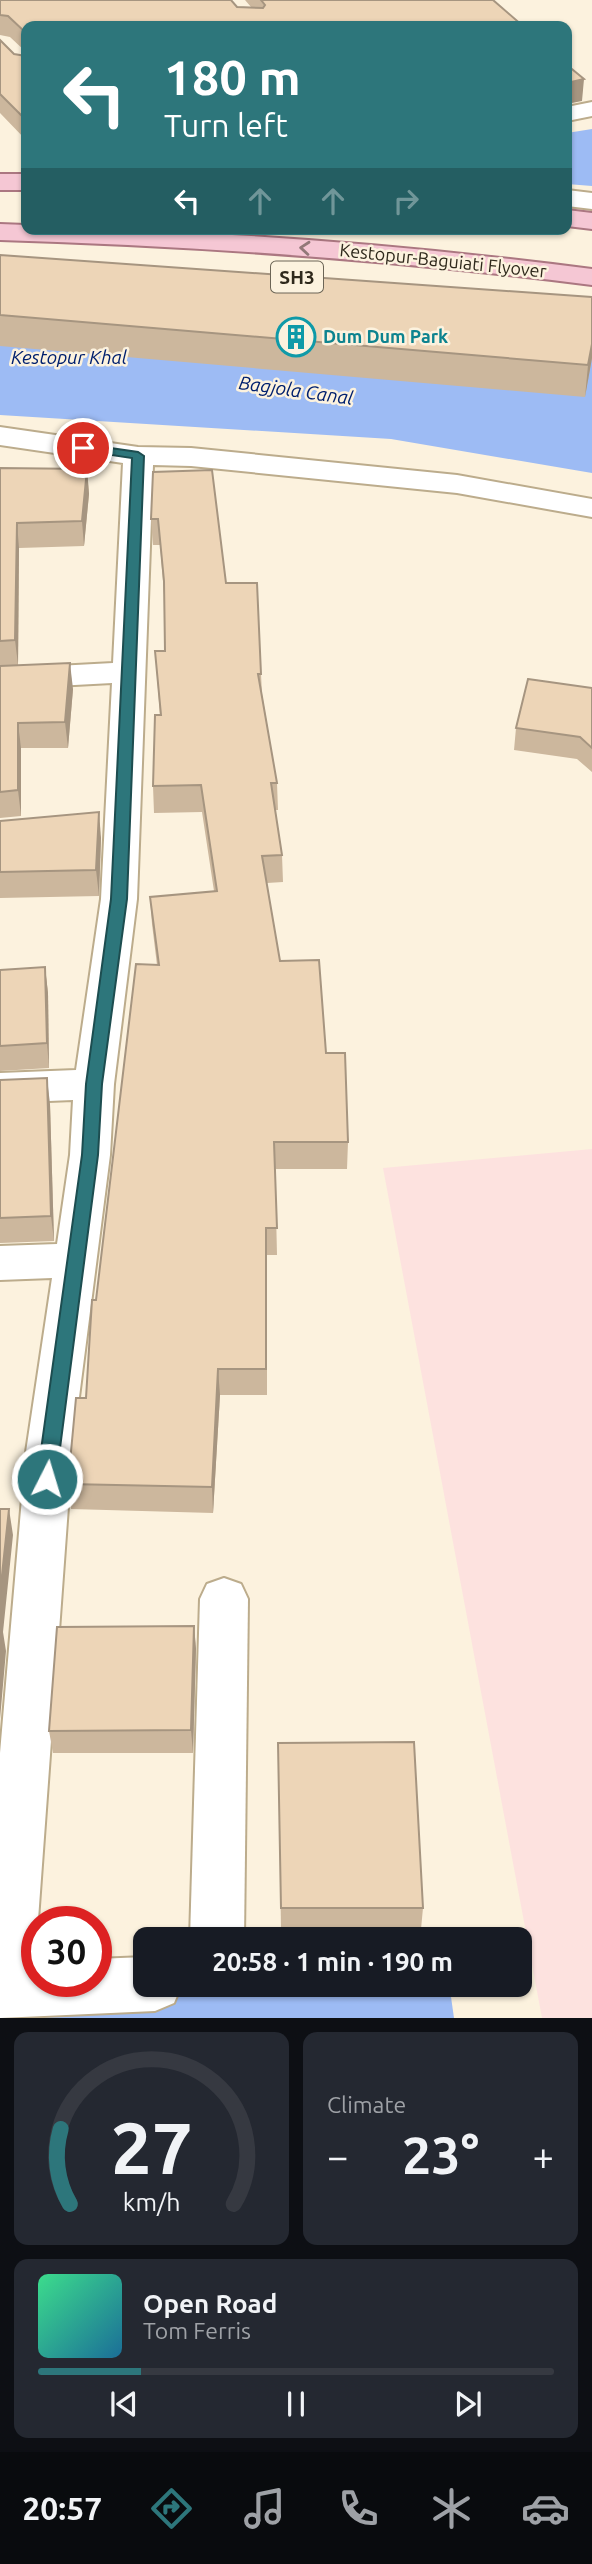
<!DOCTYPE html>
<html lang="en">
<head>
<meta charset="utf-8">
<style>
  body { margin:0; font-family:Ubuntu,sans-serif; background:#242831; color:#f1f3f6; height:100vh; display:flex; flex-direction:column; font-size:26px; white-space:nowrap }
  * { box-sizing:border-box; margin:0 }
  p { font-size:23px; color:#9ea1a6 }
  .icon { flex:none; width:38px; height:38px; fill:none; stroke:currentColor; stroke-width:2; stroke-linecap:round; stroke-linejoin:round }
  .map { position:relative; height:2018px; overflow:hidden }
  .panel { display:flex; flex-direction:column; gap:14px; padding:14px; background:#0d0f14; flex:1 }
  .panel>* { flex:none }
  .top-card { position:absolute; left:21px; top:21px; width:551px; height:214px; border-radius:14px; box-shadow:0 2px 5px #0004; background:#2d767b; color:#fff; overflow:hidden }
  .speed { position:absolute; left:21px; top:1906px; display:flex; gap:14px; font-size:35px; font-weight:700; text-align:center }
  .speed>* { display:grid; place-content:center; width:91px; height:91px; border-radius:50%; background:#171b24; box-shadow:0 2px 5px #0004; line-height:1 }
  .speed .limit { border:10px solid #d22; background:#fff; color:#111 }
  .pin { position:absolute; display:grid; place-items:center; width:60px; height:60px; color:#fff; margin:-30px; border:4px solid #fff; border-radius:50%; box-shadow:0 2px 7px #0007 }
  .me { position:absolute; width:77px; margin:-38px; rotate:5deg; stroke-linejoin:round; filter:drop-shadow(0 0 5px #0008) }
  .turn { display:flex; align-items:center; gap:24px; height:147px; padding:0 28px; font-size:32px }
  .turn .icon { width:91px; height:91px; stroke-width:2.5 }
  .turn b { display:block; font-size:49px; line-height:60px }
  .lanes { display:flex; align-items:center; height:66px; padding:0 28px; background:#0003; justify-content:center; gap:35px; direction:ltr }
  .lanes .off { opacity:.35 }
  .big { font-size:52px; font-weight:700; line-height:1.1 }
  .panel .widget { flex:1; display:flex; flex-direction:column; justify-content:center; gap:10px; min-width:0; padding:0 24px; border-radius:14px; background:#242831 }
  .panel .dial { align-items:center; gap:0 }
  .dial svg { height:182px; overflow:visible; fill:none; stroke:#363941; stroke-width:7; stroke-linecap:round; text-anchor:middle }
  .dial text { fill:#f1f3f6; stroke:none }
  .song { display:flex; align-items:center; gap:21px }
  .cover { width:84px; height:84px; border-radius:10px; background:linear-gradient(135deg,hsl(150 70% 55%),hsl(200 70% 35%)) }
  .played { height:7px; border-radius:4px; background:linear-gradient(90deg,#2d767b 20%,#363941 20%) }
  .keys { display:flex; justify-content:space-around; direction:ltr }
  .heat { display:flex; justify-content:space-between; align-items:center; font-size:38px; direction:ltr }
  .panel .tiles { flex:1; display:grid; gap:14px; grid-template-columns:1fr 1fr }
  .widget:last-child { grid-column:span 2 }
  .trip { position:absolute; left:133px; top:1927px; width:399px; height:70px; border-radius:14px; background:#171b24; box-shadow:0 2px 5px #0004; font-weight:700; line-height:70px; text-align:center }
  .tab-bar { display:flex; height:112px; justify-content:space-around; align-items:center; background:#090b0e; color:#9ea1a6 }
  .tab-bar .icon { width:49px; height:49px }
  .tab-bar .selected { color:#2d767b }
  .tab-bar b { font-size:32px; color:#f1f3f6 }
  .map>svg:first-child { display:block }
  .industrial { fill:#fde2df }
  .water { fill:#9dbbf4 }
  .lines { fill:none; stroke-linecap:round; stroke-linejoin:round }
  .street-casing { stroke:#bcac8c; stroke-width:4 }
  .secondary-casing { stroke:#bcac8c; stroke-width:4 }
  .primary-casing { stroke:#ab7781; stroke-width:4 }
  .street { fill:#fff; fill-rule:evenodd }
  .secondary { fill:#fff; fill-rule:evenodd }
  .primary { fill:#f5c7d4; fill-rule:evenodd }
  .wall { fill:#ccb79d }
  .shaded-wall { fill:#a69580 }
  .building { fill:#edd5b7; stroke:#a69580; stroke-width:2 }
  .oneway { stroke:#927878 }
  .route { fill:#2d767b; stroke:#1d4d50; stroke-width:2 }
  .labels { text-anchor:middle; stroke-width:5; stroke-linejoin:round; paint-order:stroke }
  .far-street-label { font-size:18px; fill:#2f291c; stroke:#fcf2de }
  .far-culture-label { font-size:18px; font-weight:bold; fill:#0d838f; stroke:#fcf2de; text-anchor:start }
  .shield { fill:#fcf2de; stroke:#6c6556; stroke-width:2 }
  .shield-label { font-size:19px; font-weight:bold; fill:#2f291c }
  .far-water-label { font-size:19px; font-style:italic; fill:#00206e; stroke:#fcf2de }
</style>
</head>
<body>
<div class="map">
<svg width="592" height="2018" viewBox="0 0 592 2018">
  <rect width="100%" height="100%" fill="#fcf2de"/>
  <path class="industrial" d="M592 1149V2018H542L383 1168Z"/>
  <g class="water">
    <path d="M592 129V186L567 184V133Z"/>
    <path d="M0 288 592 346V473L391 439 0 415Z"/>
    <path d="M450 1990 454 2018H29V1998Z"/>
  </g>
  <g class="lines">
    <defs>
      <g id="street">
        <path d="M592 102V116L567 121V107Z"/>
        <path d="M0 427 138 447 191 448 457 475 592 499V517L457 493 191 466 153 465 137 899 114 1084 110 1155 72 1452 35 1961 37 1981H96V1959L145 1957V1984H182L174 2003 155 2011 0 2018V1753L26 1452 52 1278 0 1280V1246L57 1244 70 1155 73 1100 0 1103V1073L76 1070 101 899 112 683 0 689V669L113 663 123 463 0 445Z"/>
        <path d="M224 1578 241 1584 248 1599 244 1939H190L200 1599 207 1584Z"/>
      </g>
      <path id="secondary" d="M567 190 592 193V209L567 206Z"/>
      <g id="primary">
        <rect x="0" y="174" width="26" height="16"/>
        <path d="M567 210 592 213V229L567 226Z"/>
        <path d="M0 224 26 225V229C216 229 404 245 592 269V285C395 260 198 246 0 240Z"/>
      </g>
    </defs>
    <use href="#street" class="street-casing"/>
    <use href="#secondary" class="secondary-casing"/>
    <use href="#primary" class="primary-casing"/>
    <use href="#street" class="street"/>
    <use href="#secondary" class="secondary"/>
    <use href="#primary" class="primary"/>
  </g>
  <g class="wall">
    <path d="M0 0 251 7 245 0H493L26 26V140L0 113V40L14 54 26 56V52L10 37 0 35Z"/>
    <path d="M0 255 592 297V358L585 397 0 346Z"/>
    <path d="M0 468 87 469 89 494 84 546 19 548 18 665 73 689 68 748H21V816L0 818Z"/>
    <path d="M153 472 226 583 261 674 262 694 277 783 278 810H275L282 855 283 882 267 883 280 961 326 1053 348 1142 347 1169H275L277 1255H267V1395H220L213 1513 71 1509 68 1484 86 1398 96 1300 157 965 152 924 150 897 214 891 202 812 154 813 153 786 160 715 155 651H165L164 594 160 545H153L151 519Z"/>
    <path d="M592 688V772L577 759 514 750 516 728Z"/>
    <path d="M0 821 101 838 99 896 0 898Z"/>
    <path d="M45 967 48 993 49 1068 0 1071V970Z"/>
    <path d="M0 1080 50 1104 54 1241 0 1243Z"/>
    <path d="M194 1626 196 1649 193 1753H53L49 1731Z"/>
    <path d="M278 1743 423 1908 421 1929H281Z"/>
  </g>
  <g class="shaded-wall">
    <path d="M584 79 582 101 567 104V83Z"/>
    <path d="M592 344V358L585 397 588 365Z"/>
    <path d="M87 469 89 494 84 546 82 521Z"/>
    <path d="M17 523 19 548 18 665 15 640Z"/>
    <path d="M70 663 73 689 68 748 65 722Z"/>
    <path d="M18 723 21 748V816L18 790Z"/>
    <path d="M99 812 101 838 99 896 96 870Z"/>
    <path d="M45 967 48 993 49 1068 47 1043Z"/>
    <path d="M47 1078 50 1104 54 1241 51 1216Z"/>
    <path d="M218 1369 220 1395 213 1513 212 1487Z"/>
    <path d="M9 1509 13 1535 3 1632 6 1651 0 1719V1594Z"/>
    <path d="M194 1626 196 1649 193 1753 191 1730Z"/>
  </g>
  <g class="building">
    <path d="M0 0H231L237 7 263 8 265 5 261 0H493L523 26H26V33L8 16 0 15Z"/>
    <path d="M0 40 14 54 26 56V47V120L0 94Z"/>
    <path d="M567 65 584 79 567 83Z"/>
    <path d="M0 255 592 297V344L588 365 0 315Z"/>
    <path d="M0 468 87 469 82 521 17 523 15 640 0 641Z"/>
    <path d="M212 470 226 583H257L261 674H258L277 783H271L282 855 262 856 280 961 319 960 326 1053H345L348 1142H274L277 1228H266V1369H218L212 1487 68 1484 76 1398H86L92 1300H96L136 964 159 965 150 897 217 891 201 785 153 786 155 715H161L155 651H165L164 581 158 519H151L153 472Z"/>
    <path d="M70 663 65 722 18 723V790L0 792V666Z"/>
    <path d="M528 679 592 688V748L580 737 516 728Z"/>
    <path d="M99 812 96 870 0 872V821Z"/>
    <path d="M45 967 47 1043 0 1046V970Z"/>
    <path d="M47 1078 51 1216 0 1218V1080Z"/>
    <path d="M0 1509H9L0 1594Z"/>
    <path d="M0 1626H2L0 1647Z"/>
    <path d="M194 1626 191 1730 49 1731 57 1627Z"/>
    <path d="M414 1742 423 1908H281L278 1743Z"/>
  </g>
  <defs><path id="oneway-chevron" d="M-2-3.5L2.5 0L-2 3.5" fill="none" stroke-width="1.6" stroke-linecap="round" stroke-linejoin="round" transform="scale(1.75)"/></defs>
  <use class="oneway" href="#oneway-chevron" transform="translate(305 248) rotate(-175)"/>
  <path class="route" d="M83 444 138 452 144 456 127 899 102 1084 98 1155 56 1479 53 1485 47 1487 40 1485 37 1479 82 1155 86 1084 111 899 132 458 78 450V445Z"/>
  <defs>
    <symbol id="building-ring" viewBox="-11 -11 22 22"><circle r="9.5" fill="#fcf2de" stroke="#0f9aa8" stroke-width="1.5"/><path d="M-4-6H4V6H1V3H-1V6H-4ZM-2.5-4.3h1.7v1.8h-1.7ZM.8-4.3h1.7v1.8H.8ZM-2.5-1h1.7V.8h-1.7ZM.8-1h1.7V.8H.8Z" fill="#0f9aa8"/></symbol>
  </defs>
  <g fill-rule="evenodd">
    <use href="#building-ring" x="274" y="315" width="44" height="44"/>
  </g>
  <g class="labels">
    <g class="far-street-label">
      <text transform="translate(443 261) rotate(6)" y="6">Kestopur-Baguiati Flyover</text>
    </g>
    <g class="far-culture-label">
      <text x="323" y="343">Dum Dum Park</text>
    </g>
    <rect class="shield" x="271" y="261.5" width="52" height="31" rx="5"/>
    <g class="shield-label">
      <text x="297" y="284">SH3</text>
    </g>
    <g class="far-water-label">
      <text x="69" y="364">Kestopur Khal</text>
      <text transform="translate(296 390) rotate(8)" y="7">Bagjola Canal</text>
    </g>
  </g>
</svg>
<div class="speed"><div class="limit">30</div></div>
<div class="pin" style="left:83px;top:448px;background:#d93025"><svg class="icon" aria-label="arrive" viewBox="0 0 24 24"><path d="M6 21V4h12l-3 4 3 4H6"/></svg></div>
<svg class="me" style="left:47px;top:1479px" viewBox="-20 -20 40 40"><circle r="17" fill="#2d767b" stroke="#fff" stroke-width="3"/><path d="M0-11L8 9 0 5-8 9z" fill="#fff"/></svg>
<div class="trip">20:58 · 1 min · 190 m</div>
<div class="top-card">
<div class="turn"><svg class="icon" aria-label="left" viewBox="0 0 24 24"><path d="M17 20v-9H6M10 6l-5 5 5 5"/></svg><div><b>180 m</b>Turn left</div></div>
<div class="lanes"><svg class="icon" aria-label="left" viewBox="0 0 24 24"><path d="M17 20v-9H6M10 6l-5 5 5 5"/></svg><svg class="icon off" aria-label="ahead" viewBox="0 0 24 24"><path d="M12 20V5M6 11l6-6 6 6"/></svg><svg class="icon off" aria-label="ahead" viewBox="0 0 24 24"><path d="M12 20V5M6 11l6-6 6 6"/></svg><svg class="icon off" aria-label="right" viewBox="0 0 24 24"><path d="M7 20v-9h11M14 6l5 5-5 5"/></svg></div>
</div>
</div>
<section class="panel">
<div class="tiles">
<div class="widget dial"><svg viewBox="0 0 100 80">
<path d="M14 69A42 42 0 1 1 86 69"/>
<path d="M14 69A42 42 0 0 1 10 36" stroke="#2d767b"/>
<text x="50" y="56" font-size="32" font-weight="700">27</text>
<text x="50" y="72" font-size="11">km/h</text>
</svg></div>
<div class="widget"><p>Climate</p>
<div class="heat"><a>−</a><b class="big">23°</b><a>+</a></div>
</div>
<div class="widget">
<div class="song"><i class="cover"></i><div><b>Open Road</b><p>Tom Ferris</p></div></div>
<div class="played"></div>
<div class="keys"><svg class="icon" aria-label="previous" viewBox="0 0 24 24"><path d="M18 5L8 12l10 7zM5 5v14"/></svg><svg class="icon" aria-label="pause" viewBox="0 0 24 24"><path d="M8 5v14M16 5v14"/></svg><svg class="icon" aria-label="next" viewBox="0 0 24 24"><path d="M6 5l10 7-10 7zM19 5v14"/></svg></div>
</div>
</div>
</section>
<nav class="tab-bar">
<b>20:57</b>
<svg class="icon selected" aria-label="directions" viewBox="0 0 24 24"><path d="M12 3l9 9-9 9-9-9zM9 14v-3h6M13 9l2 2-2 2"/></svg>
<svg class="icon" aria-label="music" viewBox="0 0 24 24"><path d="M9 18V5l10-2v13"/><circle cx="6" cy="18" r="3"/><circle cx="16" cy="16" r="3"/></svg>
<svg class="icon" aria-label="phone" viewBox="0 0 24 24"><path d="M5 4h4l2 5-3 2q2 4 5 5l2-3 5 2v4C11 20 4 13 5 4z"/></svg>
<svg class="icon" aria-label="climate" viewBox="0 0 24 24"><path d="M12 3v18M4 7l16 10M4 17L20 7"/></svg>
<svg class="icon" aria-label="car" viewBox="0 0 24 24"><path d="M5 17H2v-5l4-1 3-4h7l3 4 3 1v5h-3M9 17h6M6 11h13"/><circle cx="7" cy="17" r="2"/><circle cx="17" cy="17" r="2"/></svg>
</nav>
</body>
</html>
